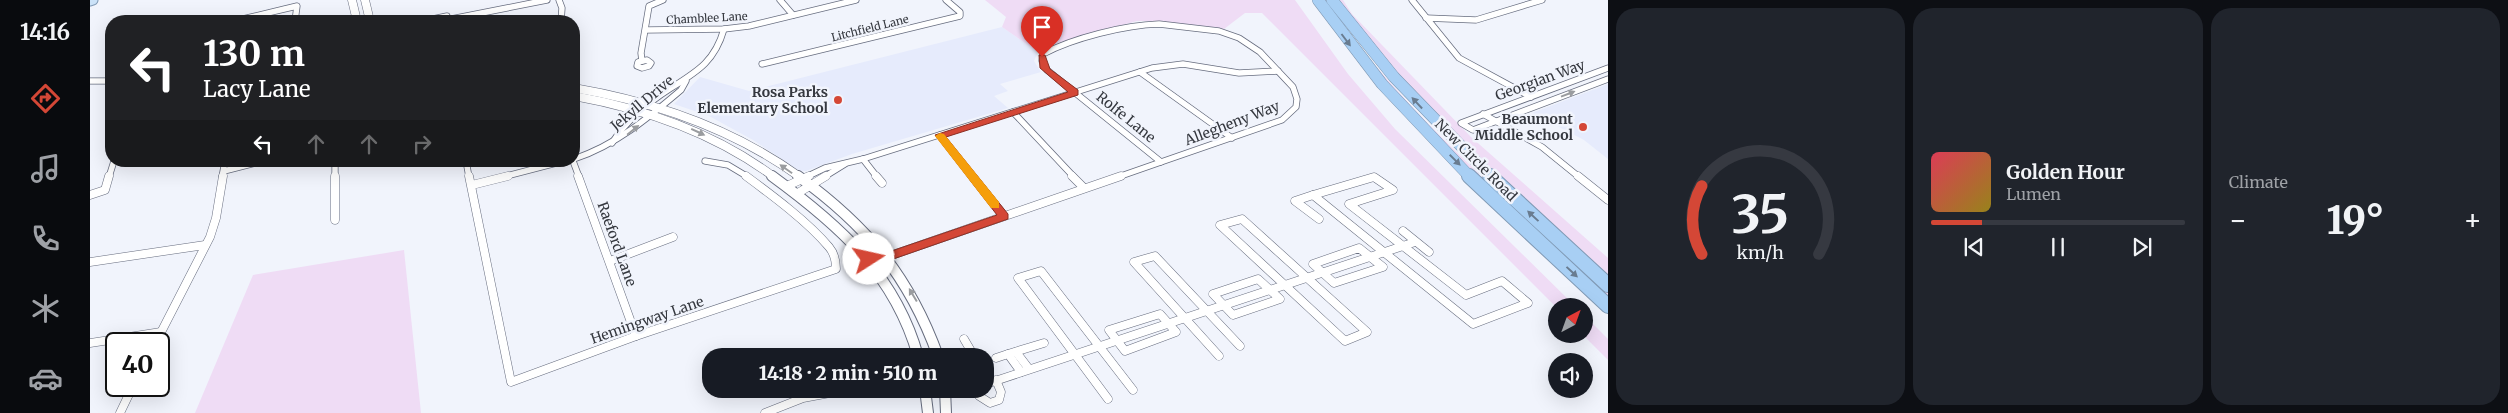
<!DOCTYPE html>
<html lang="en">
<head>
<meta charset="utf-8">
<style>
  body { margin:0; font-family:Merriweather,serif; background:#20242c; color:#f1f3f6; height:100vh; display:flex; flex-direction:column; font-size:19px; white-space:nowrap }
  * { box-sizing:border-box; margin:0 }
  p { font-size:16px; color:#9ea1a6 }
  .icon { flex:none; width:28px; height:28px; fill:none; stroke:currentColor; stroke-width:2; stroke-linecap:round; stroke-linejoin:round }
  .map { position:relative; flex:1; overflow:hidden }
  .side { display:flex; flex-direction:column; gap:8px; padding:8px; background:#0d0f14; width:900px }
  .side>* { flex:none }
  .guide { position:absolute; left:15px; top:15px; width:475px; height:152px; border-radius:20px; box-shadow:0 5px 20px #0002; background:#202124; color:#fff; overflow:hidden }
  .needle { width:32px; rotate:41deg }
  .fabs { position:absolute; left:1458px; top:298px; display:grid; gap:10px }
  .fabs a { display:grid; place-items:center; width:45px; height:45px; border-radius:50%; background:#171b24; box-shadow:0 5px 20px #0002; font-size:25px }
  .speed { position:absolute; left:15px; top:332px; display:flex; gap:10px; font-size:25px; font-weight:700; text-align:center }
  .speed>* { display:grid; place-content:center; width:65px; height:65px; border-radius:50%; background:#171b24; box-shadow:0 5px 20px #0002; line-height:1 }
  .speed .limit { border:2px solid #111; border-radius:8px; background:#fff; color:#111 }
  .pin { position:absolute; display:grid; place-items:center; width:42px; height:42px; color:#fff; margin:-51px -21px; border-radius:50% 50% 50% 0; rotate:-45deg; box-shadow:0 0 5px #0007 }
  .pin .icon { rotate:45deg }
  .me { position:absolute; width:55px; margin:-28px; rotate:80deg; stroke-linejoin:round; filter:drop-shadow(0 0 4px #0008) }
  .turn { display:flex; align-items:center; gap:18px; height:105px; padding:0 15px; font-size:22px }
  .turn .icon { width:65px; height:65px; stroke-width:2.5 }
  .turn b { display:block; font-size:35px; line-height:42px }
  .lanes { display:flex; align-items:center; height:48px; padding:0 15px; background:#0003; justify-content:center; gap:25px; direction:ltr }
  .lanes .off { opacity:.35 }
  .big { font-size:38px; font-weight:800; line-height:1.1 }
  .side .widget { flex:1; display:flex; flex-direction:column; justify-content:center; gap:8px; min-width:0; padding:0 18px; border-radius:20px; background:#20242c }
  .side .dial { align-items:center; gap:0 }
  .dial svg { height:130px; overflow:visible; fill:none; stroke:#363941; stroke-width:7; stroke-linecap:round; text-anchor:middle }
  .dial text { fill:#f1f3f6; stroke:none }
  .song { display:flex; align-items:center; gap:15px }
  .cover { width:60px; height:60px; border-radius:8px; background:linear-gradient(135deg,hsl(350 70% 55%),hsl(50 70% 35%)) }
  .played { height:5px; border-radius:2px; background:linear-gradient(90deg,#d44736 20%,#363941 20%) }
  .keys { display:flex; justify-content:space-around; direction:ltr }
  .heat { display:flex; justify-content:space-between; align-items:center; font-size:28px; direction:ltr }
  .side .tiles { flex:1; display:grid; gap:8px; grid-template-columns:repeat(3,1fr) }
  .trip { position:absolute; left:612px; top:348px; width:292px; height:50px; border-radius:20px; background:#171b24; box-shadow:0 5px 20px #0002; font-weight:800; line-height:50px; text-align:center }
  main { display:flex; flex:1; min-height:0 }
  .menu { display:flex; flex-direction:column; width:90px; justify-content:space-around; align-items:center; background:#090b0e; color:#9ea1a6 }
  .menu .icon { width:35px; height:35px }
  .menu .selected { color:#d44736 }
  .menu b { font-size:22px; color:#f1f3f6 }
  .map>svg:first-child { display:block }
  .built { fill:#e6ebfc }
  .green { fill:#efdcf5 }
  .lines { fill:none; stroke-linecap:round; stroke-linejoin:round }
  .minor-far1-casing { stroke:#676d7f; stroke-width:7 }
  .minor-casing { stroke:#676d7f; stroke-width:9 }
  .tertiary-far1-casing { stroke:#676d7f; stroke-width:9 }
  .tertiary-casing { stroke:#676d7f; stroke-width:12 }
  .primary-casing { stroke:#809ab5; stroke-width:11 }
  .motorway-far1-casing { stroke:#809ab5; stroke-width:12 }
  .motorway-casing { stroke:#809ab5; stroke-width:16 }
  .minor-far1 { stroke:#fff; stroke-width:5.5 }
  .minor { stroke:#fff; stroke-width:8 }
  .tertiary-far1 { stroke:#fff; stroke-width:8 }
  .tertiary { stroke:#fff; stroke-width:10 }
  .primary { stroke:#cbe2f8; stroke-width:9 }
  .motorway-far1 { stroke:#a8cff4; stroke-width:11 }
  .motorway { stroke:#a8cff4; stroke-width:14 }
  .oneway { fill:#697c90 }
  .oneway2 { fill:#9a9c9f }
  .route { fill:#d44736; stroke:#8a2e23 }
  .slow { fill:#f59e0b }
  .poi-dot { fill:#d44736; stroke:#f1f4fc; stroke-width:2 }
  .labels { text-anchor:middle; stroke-width:5; stroke-linejoin:round; paint-order:stroke }
  .far-street-label { font-size:11px; fill:#35383f; stroke:#f1f4fc }
  .street-label { font-size:14px; fill:#35383f; stroke:#f1f4fc }
  .poi-label { font-size:14px; font-weight:bold; fill:#35383f; stroke:#f1f4fc; text-anchor:end }
</style>
</head>
<body>
<main>
<nav class="menu">
<b>14:16</b>
<svg class="icon selected" aria-label="directions" viewBox="0 0 24 24"><path d="M12 3l9 9-9 9-9-9zM9 14v-3h6M13 9l2 2-2 2"/></svg>
<svg class="icon" aria-label="music" viewBox="0 0 24 24"><path d="M9 18V5l10-2v13"/><circle cx="6" cy="18" r="3"/><circle cx="16" cy="16" r="3"/></svg>
<svg class="icon" aria-label="phone" viewBox="0 0 24 24"><path d="M5 4h4l2 5-3 2q2 4 5 5l2-3 5 2v4C11 20 4 13 5 4z"/></svg>
<svg class="icon" aria-label="climate" viewBox="0 0 24 24"><path d="M12 3v18M4 7l16 10M4 17L20 7"/></svg>
<svg class="icon" aria-label="car" viewBox="0 0 24 24"><path d="M5 17H2v-5l4-1 3-4h7l3 4 3 1v5h-3M9 17h6M6 11h13"/><circle cx="7" cy="17" r="2"/><circle cx="17" cy="17" r="2"/></svg>
</nav>
<div class="map">
<svg width="1518" height="413" viewBox="0 0 1518 413">
  <rect width="100%" height="100%" fill="#f1f4fc"/>
  <g class="built">
    <path d="M912 27 948 52 944 61 951 72 910 84 918 91 904 96 918 108 762 154 716 171H710L663 140 619 116 584 104 610 77 659 91Z"/>
    <path d="M1518 84V159L1494 140 1442 113Z"/>
  </g>
  <g class="green">
    <path d="M895 0H1205L1258 74 1305 129 1485 306 1466 307 1172 13H1155L1134 29 1065 21H1047L957 46 948 52 912 27 916 17Z"/>
    <path d="M1231 0H1237C1252 21 1267 44 1284 64 1354 147 1438 218 1518 291V301L1328 119 1278 64Z"/>
    <path d="M1247 0H1253L1262 14 1381 137 1518 258V277L1384 155 1300 67Z"/>
    <path d="M314 250 331 413H105L163 275Z"/>
    <path d="M1494 315 1518 339V360L1492 334Z"/>
  </g>
  <g class="lines">
    <defs>
      <g id="minor-far1">
        <path d="M469 0 472 8 471 21"/>
        <path d="M690 0 703 15"/>
        <path d="M1322 0 1369 58 1441 97"/>
        <path d="M1336 18 1386 20 1452 0"/>
        <path d="M144 21 207 6 205 21"/>
        <path d="M333 21 357 16"/>
        <path d="M351 21 457 0"/>
        <path d="M1069 24 1129 31 1149 38 1170 52 1203 87 1207 99 1206 107 1192 120 1071 162 957 70 952 61 953 54C983 38 1035 25 1069 24Z"/>
        <path d="M556 30 634 29 659 26 766 0"/>
        <path d="M557 60 561 63 559 66 552 68 547 66 548 62Z"/>
        <path d="M552 61 551 53 559 6 573 0"/>
        <path d="M672 64 870 16V12L856 0"/>
        <path d="M1518 68 1371 123 1383 130 1518 79"/>
        <path d="M1050 72 1142 138"/>
        <path d="M0 81H21"/>
        <path d="M923 112 984 177"/>
        <path d="M1393 114 1452 147 1489 177"/>
        <path d="M850 135 883 177"/>
        <path d="M522 143C536 121 559 102 581 88 608 71 625 61 634 29"/>
        <path d="M484 159C526 145 558 118 591 90L596 81"/>
        <path d="M773 159 787 177"/>
        <path d="M245 161V177"/>
        <path d="M376 161 379 177"/>
        <path d="M483 161 489 177"/>
        <path d="M615 161 638 165 658 177"/>
        <path d="M134 171 174 161"/>
        <path d="M19 177 24 161"/>
        <path d="M132 177 135 161"/>
        <path d="M413 177 474 161"/>
        <path d="M716 177 735 168 773 159 1062 68 1093 64 1149 73 1188 71"/>
        <path d="M734 177 755 164"/>
        <path d="M1028 177 1071 162"/>
      </g>
      <g id="minor">
        <path d="M245 176V220"/>
        <path d="M379 176 421 382 546 336 746 269C746 261 745 254 739 247 718 222 683 196 656 176"/>
        <path d="M488 176 546 336"/>
        <path d="M786 176 792 183"/>
        <path d="M882 176 914 216"/>
        <path d="M982 176 994 188"/>
        <path d="M1488 176 1518 200"/>
        <path d="M1284 177 1303 190 1259 204 1376 295 1412 281 1438 303 1383 324 1223 195Z"/>
        <path d="M382 185 418 176"/>
        <path d="M699 185 719 176"/>
        <path d="M708 193 736 176"/>
        <path d="M0 195 15 190 19 176"/>
        <path d="M1223 195 1205 201 1229 219"/>
        <path d="M1152 219 1277 332 1255 341 1130 225Z"/>
        <path d="M1313 231 1339 252"/>
        <path d="M1269 248 1293 267 1244 283 1223 264Z"/>
        <path d="M520 261 583 237"/>
        <path d="M0 262 115 245"/>
        <path d="M782 262 1031 176"/>
        <path d="M1168 279 1190 299 1143 315 1123 294Z"/>
        <path d="M1070 314 1086 332 1035 351 1019 330Z"/>
        <path d="M874 339 884 356"/>
        <path d="M0 343 71 332"/>
        <path d="M65 344 120 237 126 218 133 176"/>
        <path d="M926 352 939 369"/>
        <path d="M918 354 954 343"/>
        <path d="M1129 356 1044 262 1065 256 1150 346"/>
        <path d="M906 358 918 354 931 372"/>
        <path d="M896 384 1325 242"/>
        <path d="M885 389 889 396 900 403 909 400 911 392 906 380"/>
        <path d="M1018 399 928 278 951 271 1043 390"/>
        <path d="M30 413 43 386"/>
        <path d="M675 413 713 398 745 392 880 389"/>
      </g>
      <g id="tertiary-far1">
        <path d="M262 0 267 21"/>
        <path d="M275 0 280 21"/>
        <path d="M484 88C566 102 642 128 710 177"/>
        <path d="M484 96C556 109 625 133 684 177"/>
      </g>
      <g id="tertiary">
        <path d="M682 176C749 225 805 274 828 356"/>
        <path d="M708 176C777 226 819 276 848 356"/>
        <path d="M835 389 838 413"/>
        <path d="M855 389 856 413"/>
      </g>
      <path id="primary" d="M0 1 3 0"/>
      <g id="motorway-far1">
        <path d="M1228 0 1292 84 1380 177"/>
        <path d="M1242 0 1304 77 1401 177"/>
      </g>
      <g id="motorway">
        <path d="M1379 176 1518 306"/>
        <path d="M1400 176 1518 285"/>
      </g>
    </defs>
    <use href="#minor-far1" class="minor-far1-casing"/>
    <use href="#minor" class="minor-casing"/>
    <use href="#tertiary-far1" class="tertiary-far1-casing"/>
    <use href="#tertiary" class="tertiary-casing"/>
    <use href="#primary" class="primary-casing"/>
    <use href="#motorway-far1" class="motorway-far1-casing"/>
    <use href="#motorway" class="motorway-casing"/>
    <use href="#minor-far1" class="minor-far1"/>
    <use href="#minor" class="minor"/>
    <use href="#tertiary-far1" class="tertiary-far1"/>
    <use href="#tertiary" class="tertiary"/>
    <use href="#primary" class="primary"/>
    <use href="#motorway-far1" class="motorway-far1"/>
    <use href="#motorway" class="motorway"/>
  </g>
  <defs><path id="oneway-solid" d="M-6-.8H1V-3.2L6.5 0L1 3.2V.8H-6Z" transform="scale(1.25)"/></defs>
  <g class="oneway">
    <use href="#oneway-solid" transform="translate(1256 40) rotate(53)"/>
    <use href="#oneway-solid" transform="translate(1327 103) rotate(-133)"/>
    <use href="#oneway-solid" transform="translate(1365 160) rotate(45)"/>
    <use href="#oneway-solid" transform="translate(1443 216) rotate(-137)"/>
    <use href="#oneway-solid" transform="translate(1482 272) rotate(43)"/>
  </g>
  <g class="oneway2">
    <use href="#oneway-solid" transform="translate(1478 94) rotate(-21)"/>
    <use href="#oneway-solid" transform="translate(543 130) rotate(-39)"/>
    <use href="#oneway-solid" transform="translate(608 132) rotate(25)"/>
    <use href="#oneway-solid" transform="translate(696 169) rotate(-145)"/>
    <use href="#oneway-solid" transform="translate(823 295) rotate(-121)"/>
  </g>
  <path class="route" d="M949 55H955L960 69 988 90V95L856 137 918 214V219L786 265H777L773 259 775 256 784 257 907 215 845 135 978 92 950 68Z"/>
  <path class="slow" d="M850 133 854 134 909 202V208H901L845 136Z"/>
  <g class="poi-dot">
    <circle cx="748" cy="100" r="5"/>
    <circle cx="1493" cy="127" r="5"/>
  </g>
  <g class="labels">
    <g class="far-street-label">
      <text transform="translate(617 18) rotate(-3)" y="4">Chamblee Lane</text>
      <text transform="translate(780 28) rotate(-14)" y="4">Litchfield Lane</text>
    </g>
    <g class="street-label">
      <text transform="translate(1450 80) rotate(-20)" y="5">Georgian Way</text>
      <text transform="translate(552 103) rotate(-40)" y="5">Jekyll Drive</text>
      <text transform="translate(1036 117) rotate(39)" y="5">Rolfe Lane</text>
      <text transform="translate(1142 123) rotate(-21)" y="5">Allegheny Way</text>
      <text transform="translate(1386 160) rotate(45)" y="5">New Circle Road</text>
      <text transform="translate(527 244) rotate(70)" y="5">Raeford Lane</text>
      <text transform="translate(557 320) rotate(-19)" y="5">Hemingway Lane</text>
    </g>
    <g class="poi-label">
      <text x="738" y="97">Rosa Parks<tspan x="738" dy="16">Elementary School</tspan></text>
      <text x="1483" y="124">Beaumont<tspan x="1483" dy="16">Middle School</tspan></text>
    </g>
  </g>
</svg>
<div class="fabs">
<a><svg class="needle" viewBox="-14 -14 28 28"><path d="M0-13l5 13h-10z" fill="#e53935"/><path d="M0 13l5-13h-10z" fill="#9ea1a6"/></svg></a>
<a><svg class="icon" aria-label="sound" viewBox="0 0 24 24"><path d="M4 9h4l5-4v14l-5-4H4zM17 9q2 3 0 6"/></svg></a>
</div>
<div class="speed"><div class="limit">40</div></div>
<div class="pin" style="left:952px;top:57px;background:#d93025"><svg class="icon" aria-label="arrive" viewBox="0 0 24 24"><path d="M6 21V4h12l-3 4 3 4H6"/></svg></div>
<svg class="me" style="left:779px;top:259px" viewBox="-20 -20 40 40"><circle r="19" fill="#fff"/><path d="M0-13L10 11 0 6-10 11z" fill="#d44736"/></svg>
<div class="trip">14:18 · 2 min · 510 m</div>
<div class="guide">
<div class="turn"><svg class="icon" aria-label="left" viewBox="0 0 24 24"><path d="M17 20v-9H6M10 6l-5 5 5 5"/></svg><div><b>130 m</b>Lacy Lane</div></div>
<div class="lanes"><svg class="icon" aria-label="left" viewBox="0 0 24 24"><path d="M17 20v-9H6M10 6l-5 5 5 5"/></svg><svg class="icon off" aria-label="ahead" viewBox="0 0 24 24"><path d="M12 20V5M6 11l6-6 6 6"/></svg><svg class="icon off" aria-label="ahead" viewBox="0 0 24 24"><path d="M12 20V5M6 11l6-6 6 6"/></svg><svg class="icon off" aria-label="right" viewBox="0 0 24 24"><path d="M7 20v-9h11M14 6l5 5-5 5"/></svg></div>
</div>
</div>
<section class="side">
<div class="tiles">
<div class="widget dial"><svg viewBox="0 0 100 80">
<path d="M14 69A42 42 0 1 1 86 69"/>
<path d="M14 69A42 42 0 0 1 14 27" stroke="#d44736"/>
<text x="50" y="56" font-size="32" font-weight="700">35</text>
<text x="50" y="72" font-size="11">km/h</text>
</svg></div>
<div class="widget">
<div class="song"><i class="cover"></i><div><b>Golden Hour</b><p>Lumen</p></div></div>
<div class="played"></div>
<div class="keys"><svg class="icon" aria-label="previous" viewBox="0 0 24 24"><path d="M18 5L8 12l10 7zM5 5v14"/></svg><svg class="icon" aria-label="pause" viewBox="0 0 24 24"><path d="M8 5v14M16 5v14"/></svg><svg class="icon" aria-label="next" viewBox="0 0 24 24"><path d="M6 5l10 7-10 7zM19 5v14"/></svg></div>
</div>
<div class="widget"><p>Climate</p>
<div class="heat"><a>−</a><b class="big">19°</b><a>+</a></div>
</div>
</div>
</section>
</main>
</body>
</html>
